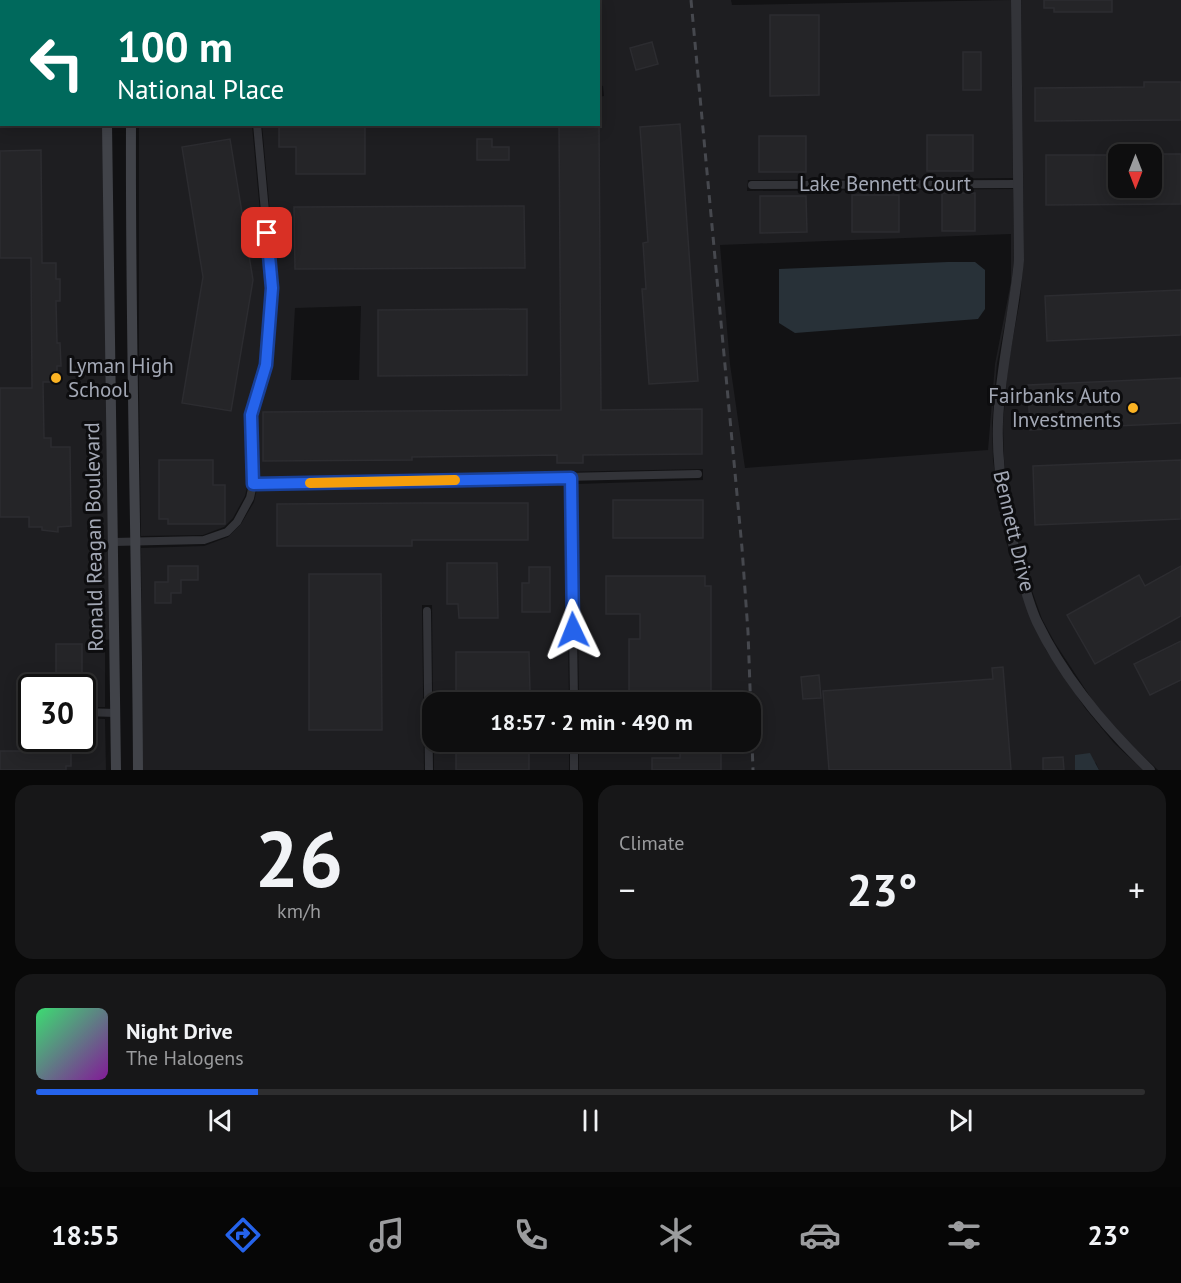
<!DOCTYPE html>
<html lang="en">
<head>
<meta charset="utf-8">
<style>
  body { margin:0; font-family:"PT Sans",sans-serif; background:#171718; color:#f1f3f6; height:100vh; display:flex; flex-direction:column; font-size:22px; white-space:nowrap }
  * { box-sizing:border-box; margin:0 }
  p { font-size:20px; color:#9b9c9e }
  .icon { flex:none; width:33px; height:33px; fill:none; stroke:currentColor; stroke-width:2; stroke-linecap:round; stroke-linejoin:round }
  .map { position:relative; height:770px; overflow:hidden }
  .side { display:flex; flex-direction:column; gap:15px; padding:15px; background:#080808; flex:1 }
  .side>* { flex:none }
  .hud { position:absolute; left:0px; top:0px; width:600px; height:126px; box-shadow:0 3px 15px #0003,0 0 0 2px #2e2e2f; background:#00695c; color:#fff; overflow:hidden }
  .needle { width:39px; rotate:180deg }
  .fabs { position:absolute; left:1108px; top:144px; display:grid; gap:12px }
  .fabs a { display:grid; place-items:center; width:54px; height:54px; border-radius:12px; background:#0e0e0f; box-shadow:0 3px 15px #0003,0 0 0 2px #2e2e2f; font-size:30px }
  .speed { position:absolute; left:18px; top:674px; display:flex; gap:12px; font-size:30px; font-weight:700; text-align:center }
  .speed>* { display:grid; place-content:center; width:78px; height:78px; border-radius:50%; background:#0e0e0f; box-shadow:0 3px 15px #0003,0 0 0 2px #2e2e2f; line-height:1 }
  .speed .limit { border:3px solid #111; border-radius:9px; background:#fff; color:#111 }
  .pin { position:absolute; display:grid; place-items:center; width:51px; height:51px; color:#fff; margin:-26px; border-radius:12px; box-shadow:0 3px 9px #0006 }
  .me { position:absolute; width:66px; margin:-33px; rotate:358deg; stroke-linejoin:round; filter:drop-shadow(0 0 4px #0008) }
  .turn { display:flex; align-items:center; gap:21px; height:126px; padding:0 18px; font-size:27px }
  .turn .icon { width:78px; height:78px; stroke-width:2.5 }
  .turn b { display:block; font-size:42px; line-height:51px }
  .big { font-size:45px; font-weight:600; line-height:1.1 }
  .side .widget { flex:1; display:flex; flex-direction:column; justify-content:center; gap:9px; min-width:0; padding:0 21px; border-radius:18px; background:#171718 }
  .side .dial { align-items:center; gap:0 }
  .dial b { font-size:78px; line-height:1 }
  .song { display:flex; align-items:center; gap:18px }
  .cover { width:72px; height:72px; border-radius:9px; background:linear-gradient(135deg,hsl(140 70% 55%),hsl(290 70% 35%)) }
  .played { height:6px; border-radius:3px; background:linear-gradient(90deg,#2563eb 20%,#2e2e2f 20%) }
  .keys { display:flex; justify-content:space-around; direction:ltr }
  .heat { display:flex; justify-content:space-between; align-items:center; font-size:33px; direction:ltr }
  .side .tiles { flex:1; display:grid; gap:15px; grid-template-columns:1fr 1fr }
  .widget:last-child { grid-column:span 2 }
  .trip { position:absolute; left:422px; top:692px; width:339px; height:60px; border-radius:18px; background:#0e0e0f; box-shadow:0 3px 15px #0003,0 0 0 2px #2e2e2f; font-weight:600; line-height:60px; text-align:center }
  .tab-bar { display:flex; height:96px; justify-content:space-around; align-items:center; background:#060606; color:#9b9c9e }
  .tab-bar .icon { width:42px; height:42px }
  .tab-bar .current { color:#2563eb }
  .tab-bar b { font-size:27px; color:#f1f3f6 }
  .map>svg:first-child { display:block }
  .built { fill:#1e1e21; fill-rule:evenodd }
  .water { fill:#283138 }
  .building { fill:#252528; stroke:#2c2c30; stroke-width:1.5 }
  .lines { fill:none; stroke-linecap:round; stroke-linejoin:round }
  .minor { stroke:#333439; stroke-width:8 }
  .tertiary { stroke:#333439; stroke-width:10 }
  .secondary { stroke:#414349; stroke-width:10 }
  .rail { stroke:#46484e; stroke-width:3; stroke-dasharray:8 6; stroke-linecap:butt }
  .route-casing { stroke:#184099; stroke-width:15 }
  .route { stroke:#2563eb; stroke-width:10 }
  .slow { stroke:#f59e0b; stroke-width:10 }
  .poi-dot { fill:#fbb323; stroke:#0d0d0f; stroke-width:2 }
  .labels { text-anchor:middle; stroke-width:6; stroke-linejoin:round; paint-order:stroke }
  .street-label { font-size:21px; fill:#a3a8b5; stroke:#0d0d0f }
  .poi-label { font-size:21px; fill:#a3a8b5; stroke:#0d0d0f; text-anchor:start }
</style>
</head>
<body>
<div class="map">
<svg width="1181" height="770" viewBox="0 0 1181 770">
  <rect width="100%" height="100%" fill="#121214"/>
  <g class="built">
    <path d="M0 0H106L2 2V124L107 125 115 639 105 640V707H83L82 687H32L31 706H23V716L31 717 32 738H82L83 718 105 719 106 770H0Z"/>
    <path d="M138 0H731L732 5 1011 0 1013 178 748 180 747 191 1013 189 1014 260 1010 298 997 363 992 423 993 460 999 503 1006 541 1020 589 1046 650 1085 708 1114 743 1143 770H1099L1096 763 1075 755V770H579V741H750V702H579L576 484 703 480V469L258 478 256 416 270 366 277 289 262 125 598 124 599 97 604 96 603 86 599 85 598 2ZM1011 234V282L995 364 988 450 745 468 730 364 720 245ZM361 306 359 380H291L295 308Z"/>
    <path d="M1021 0H1181V770H1158L1121 735 1093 701 1055 643 1042 619 1030 585 1016 538 1009 501 1004 459 1003 424 1008 365 1020 300 1024 255ZM1119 154H1152V188H1119Z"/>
    <path d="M139 125H252L267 288 260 364 246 415 248 483 245 496 233 518 224 527 203 535 141 536 139 392Z"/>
    <path d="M566 484 569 702H433L432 605H422L424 770H143L141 548 204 546 228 537 241 524 254 502 257 489Z"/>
    <rect x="434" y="741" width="135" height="29"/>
  </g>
  <g class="water">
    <path d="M948 262H975L985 270V309L978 319 795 333 779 323V269Z"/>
    <path d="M1090 753 1099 770H1075V755Z"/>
  </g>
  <g class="building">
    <path d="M1044 0H1112V12H1054V8H1044Z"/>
    <path d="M770 15H819V95L770 96Z"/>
    <path d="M652 42 658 64 636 70 630 48Z"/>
    <rect x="963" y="52" width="18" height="38"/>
    <path d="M1144 82H1181V120L1035 121V88L1144 87Z"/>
    <path d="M279 124H365V174H296V147H279Z"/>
    <path d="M559 124H599L601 410 702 409V454L583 455V463H557V455L412 457V460L263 461V412L561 410Z"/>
    <path d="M680 124 698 381 649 384 642 289H646L643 243 648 242 640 127Z"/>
    <rect x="927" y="135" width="46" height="36"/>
    <rect x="759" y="136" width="47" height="36"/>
    <path d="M230 139 253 280 231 411 182 403 203 277 182 147Z"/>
    <path d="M477 139H492V147H509V160H477Z"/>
    <path d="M41 150 42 263H56V279H60V301H56L57 343H60L61 366H57V382H43L44 438H51V447H70L71 526 58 527V532L42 530V527H29V517H0V388H32L31 258H0V151Z"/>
    <path d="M1152 154H1181V204L1046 205V155H1119V188H1152Z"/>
    <rect x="942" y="193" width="33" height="38"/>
    <rect x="852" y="195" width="47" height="37"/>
    <path d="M760 196H806L807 232 760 233Z"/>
    <path d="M524 206 525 268 295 269 294 207Z"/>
    <path d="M1181 290V335L1047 341 1045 296Z"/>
    <path d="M527 309V375L378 376V310Z"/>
    <path d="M1181 378V423L1030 430 1028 385Z"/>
    <path d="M159 460H213V485H225V524H168V519H159Z"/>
    <path d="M1181 460V519L1035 525 1033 466Z"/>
    <rect x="613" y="500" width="90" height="38"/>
    <path d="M424 503H528V540H412V546H277V504Z"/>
    <path d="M447 563H497L498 618H459L458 604H447Z"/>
    <path d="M168 566H198V580H181V593H171V603H155V582H168Z"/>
    <path d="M1181 566V616L1095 664 1067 615 1139 575 1145 586Z"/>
    <path d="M529 567H550V612H522V583H529Z"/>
    <path d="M309 574H381L382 730H309Z"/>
    <path d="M606 576H705V586H711V701H629V639H640V614H606Z"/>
    <path d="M1181 641V680L1150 695 1134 664Z"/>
    <rect x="56" y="644" width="26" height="43"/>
    <path d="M456 652H529L530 692H547V702H456Z"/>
    <path d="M1003 667 1011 770H829L823 691 993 679 992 668Z"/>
    <path d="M819 675 821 698 803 699 801 677Z"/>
    <rect x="456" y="741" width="73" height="29"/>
    <path d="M680 744H721V770H652V758H680Z"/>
    <path d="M56 749H71V766H66V770H0V751H56Z"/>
    <path d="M1063 757 1064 770H1043V758Z"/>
  </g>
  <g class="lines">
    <g class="minor">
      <path d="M752 185 1018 184"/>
      <path d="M571 478 574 702"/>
      <path d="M253 484 698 474"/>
      <path d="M113 542 204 540 227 532 237 522 250 498 253 484 251 415 265 365 272 288 257 124"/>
      <path d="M427 611 429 770"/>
      <path d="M28 711H32"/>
      <path d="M82 712 116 713"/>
      <path d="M574 741V770"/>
    </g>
    <path class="tertiary" d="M1016 0 1019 260C1014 315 1000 368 998 422 996 471 1006 520 1019 566 1024 585 1029 605 1037 622 1064 678 1106 728 1150 770"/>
    <g class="secondary">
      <path d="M106 0V2"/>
      <path d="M130 0V2"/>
      <path d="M107 124 116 770"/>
      <path d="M131 124C130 340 137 555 138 770"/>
    </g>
    <path class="rail" d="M691 0 742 548 748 632 753 770"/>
  </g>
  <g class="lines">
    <defs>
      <path id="route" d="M267 233 272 288 266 365 251 415 253 484 571 478 573 630"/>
    </defs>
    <use href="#route" class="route-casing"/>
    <use href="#route" class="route"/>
    <path class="slow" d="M310 483 455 480"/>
  </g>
  <g class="poi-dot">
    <circle cx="56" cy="378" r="6"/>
    <circle cx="1133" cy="408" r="6"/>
  </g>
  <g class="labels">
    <g class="street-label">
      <text x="885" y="191">Lake Bennett Court</text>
      <text transform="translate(1014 531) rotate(77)" y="7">Bennett Drive</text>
      <text transform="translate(94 537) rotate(-91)" y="7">Ronald Reagan Boulevard</text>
    </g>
    <g class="poi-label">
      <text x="68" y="373">Lyman High<tspan x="68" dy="24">School</tspan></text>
      <text x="1121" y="403" text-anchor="end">Fairbanks Auto<tspan x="1121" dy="24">Investments</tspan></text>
    </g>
  </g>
</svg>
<div class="fabs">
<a><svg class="needle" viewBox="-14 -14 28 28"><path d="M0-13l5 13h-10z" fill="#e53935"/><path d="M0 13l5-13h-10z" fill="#9b9c9e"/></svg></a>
</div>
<div class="speed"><div class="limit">30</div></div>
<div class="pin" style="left:267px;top:233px;background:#d93025"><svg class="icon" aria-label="arrive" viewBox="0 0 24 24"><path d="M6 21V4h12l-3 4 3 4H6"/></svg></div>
<svg class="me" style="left:573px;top:630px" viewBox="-20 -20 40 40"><path d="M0-17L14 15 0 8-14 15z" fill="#2563eb" stroke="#fff" stroke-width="4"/></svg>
<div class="trip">18:57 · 2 min · 490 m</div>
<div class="hud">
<div class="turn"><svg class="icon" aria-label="left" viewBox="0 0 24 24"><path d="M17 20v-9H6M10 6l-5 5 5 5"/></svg><div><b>100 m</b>National Place</div></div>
</div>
</div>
<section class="side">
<div class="tiles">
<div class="widget dial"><b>26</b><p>km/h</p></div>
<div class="widget"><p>Climate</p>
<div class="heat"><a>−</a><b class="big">23°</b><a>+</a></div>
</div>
<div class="widget">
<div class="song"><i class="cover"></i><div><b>Night Drive</b><p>The Halogens</p></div></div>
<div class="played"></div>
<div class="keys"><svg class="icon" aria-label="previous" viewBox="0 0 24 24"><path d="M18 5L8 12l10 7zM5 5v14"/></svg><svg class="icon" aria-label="pause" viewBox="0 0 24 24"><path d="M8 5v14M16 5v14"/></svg><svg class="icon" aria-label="next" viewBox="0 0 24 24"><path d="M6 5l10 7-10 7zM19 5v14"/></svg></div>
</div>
</div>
</section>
<nav class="tab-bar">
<b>18:55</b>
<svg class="icon current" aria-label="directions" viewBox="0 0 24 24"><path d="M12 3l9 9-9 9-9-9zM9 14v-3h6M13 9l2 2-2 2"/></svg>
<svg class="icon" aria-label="music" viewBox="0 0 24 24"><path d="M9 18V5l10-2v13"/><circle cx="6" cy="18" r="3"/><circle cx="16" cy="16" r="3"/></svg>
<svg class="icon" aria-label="phone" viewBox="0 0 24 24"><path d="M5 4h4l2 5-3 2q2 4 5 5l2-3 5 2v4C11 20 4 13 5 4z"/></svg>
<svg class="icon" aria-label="climate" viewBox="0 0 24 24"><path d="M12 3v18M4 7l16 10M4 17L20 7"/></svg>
<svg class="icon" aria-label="car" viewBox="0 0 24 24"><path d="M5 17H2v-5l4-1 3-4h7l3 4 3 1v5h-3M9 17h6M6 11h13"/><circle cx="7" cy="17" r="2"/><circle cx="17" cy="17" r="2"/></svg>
<svg class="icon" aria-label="filters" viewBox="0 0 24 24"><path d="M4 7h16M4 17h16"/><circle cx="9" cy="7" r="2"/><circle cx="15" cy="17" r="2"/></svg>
<b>23°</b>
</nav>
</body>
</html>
